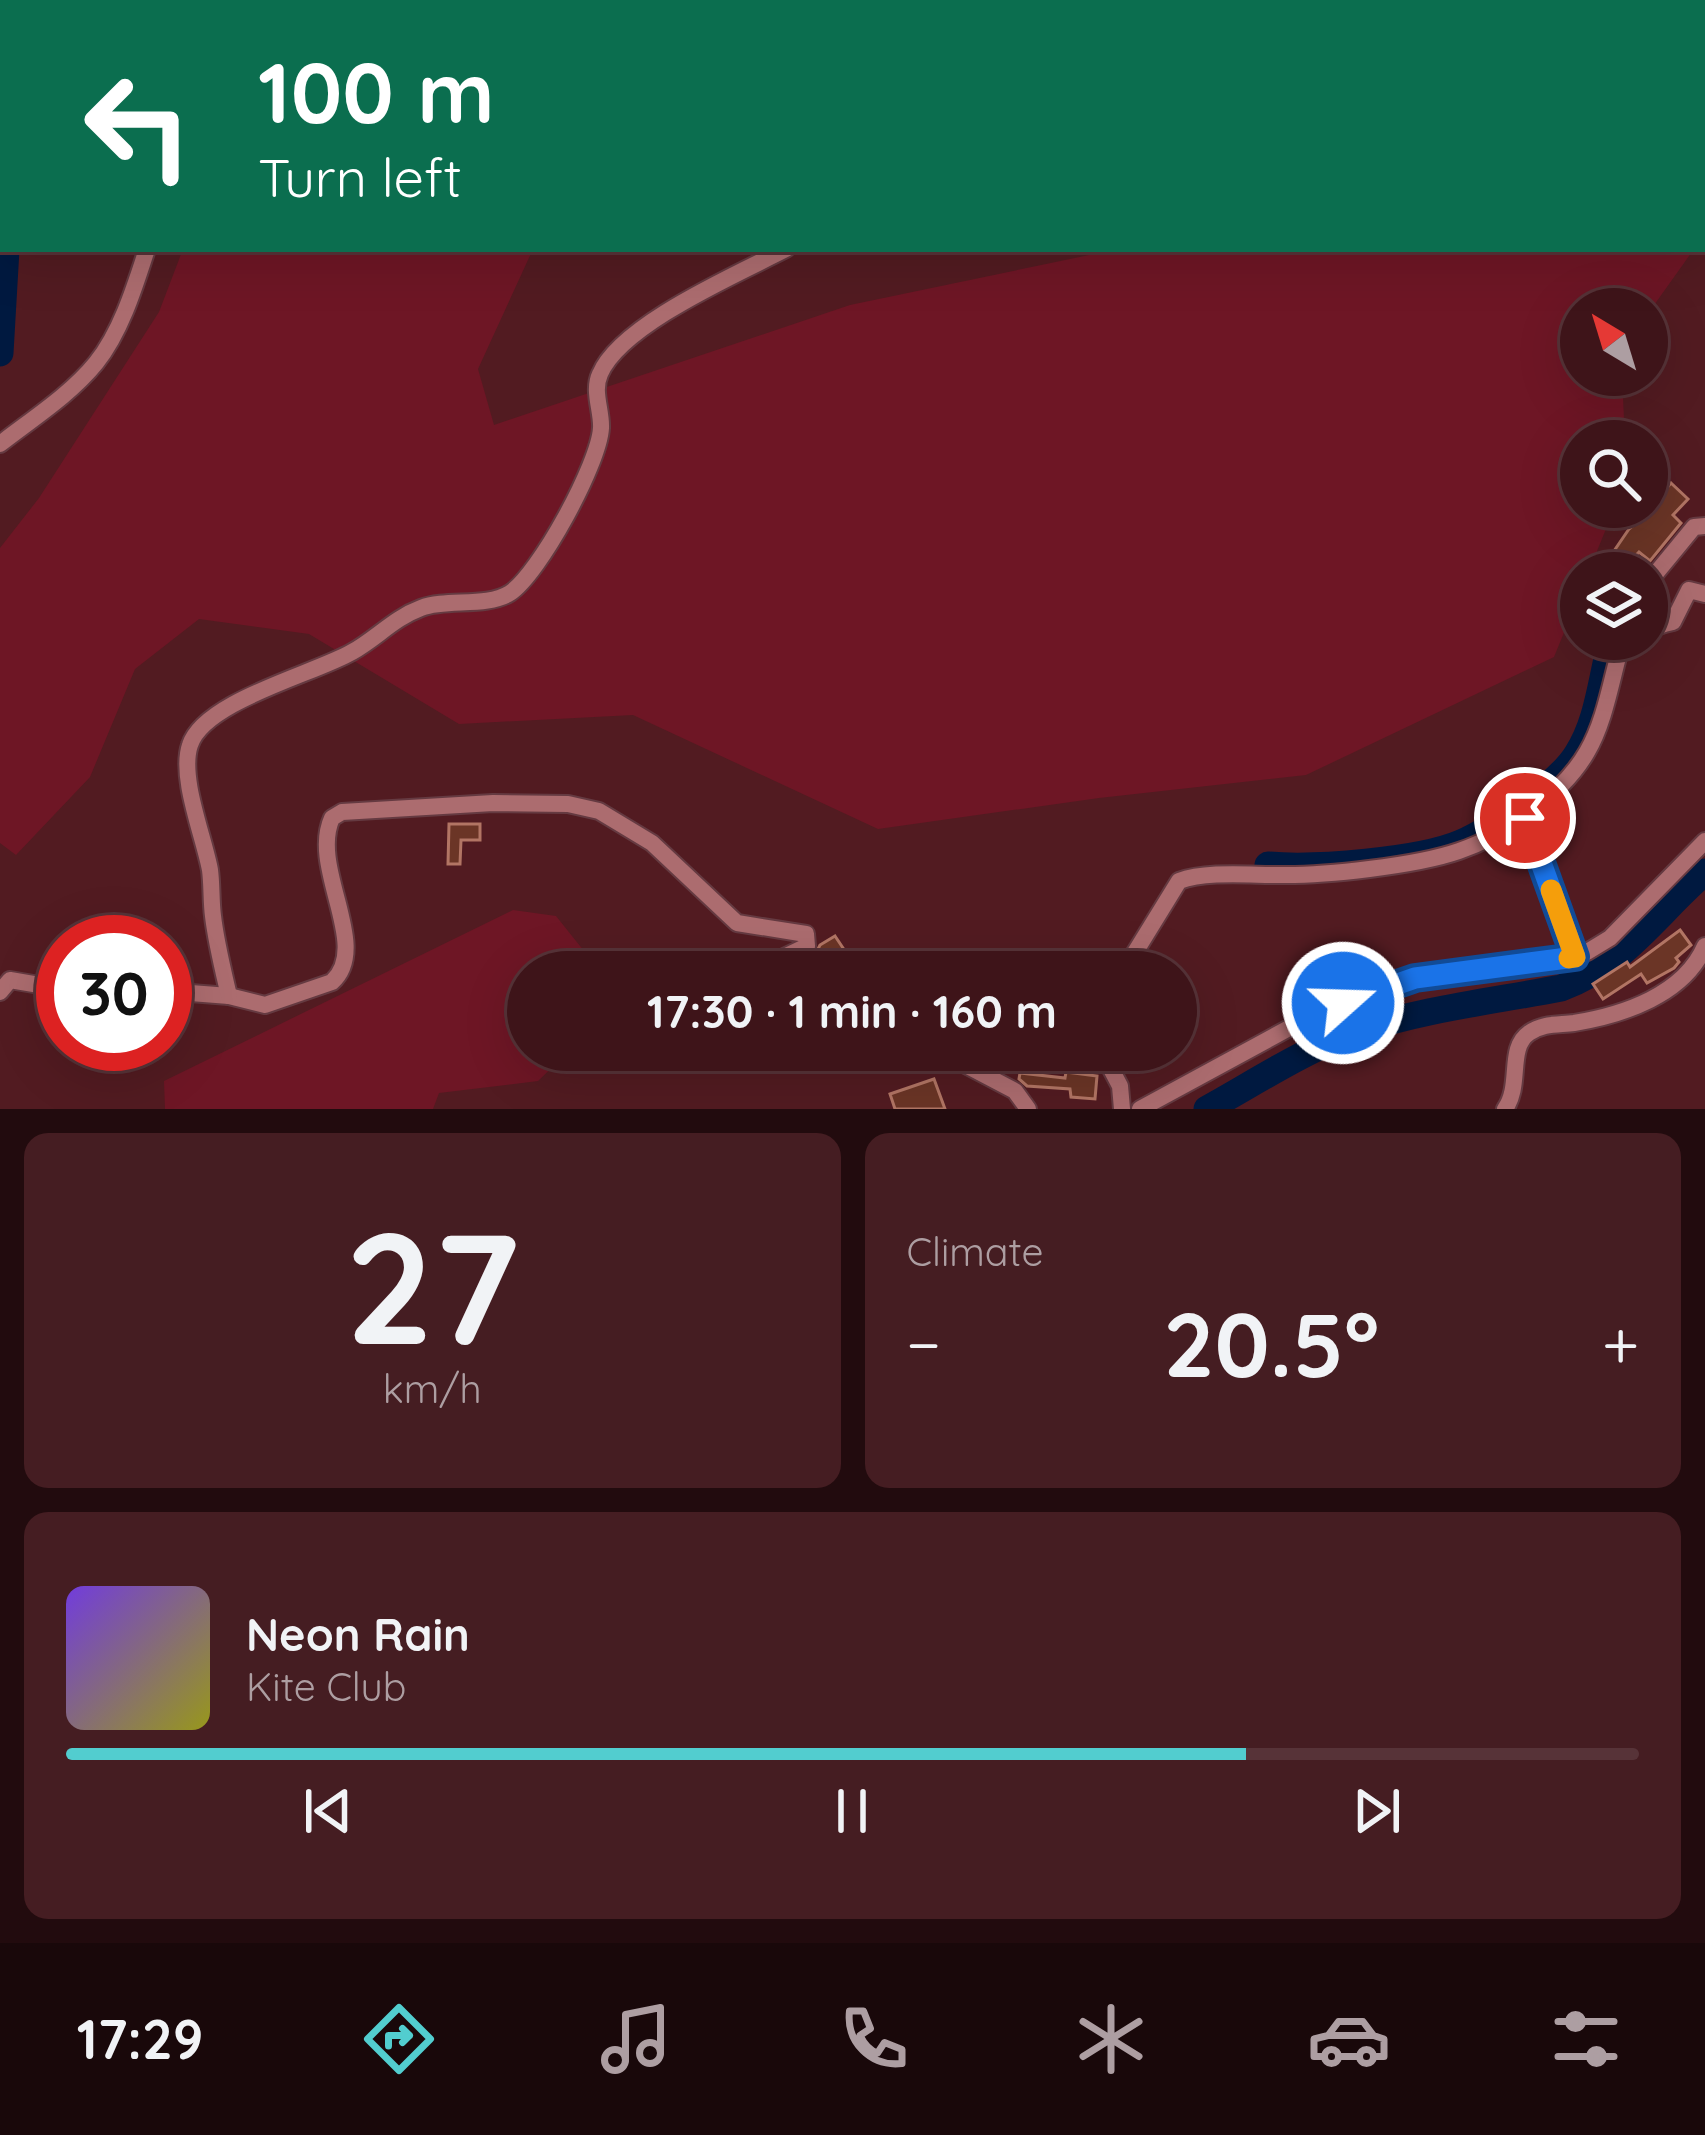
<!DOCTYPE html>
<html lang="en">
<head>
<meta charset="utf-8">
<style>
  body { margin:0; font-family:Quicksand,sans-serif; background:#451d22; color:#f1f3f6; height:100vh; display:flex; flex-direction:column; font-size:45px; white-space:nowrap }
  * { box-sizing:border-box; margin:0 }
  p { font-size:39px; color:#ad9ea2 }
  .icon { flex:none; width:66px; height:66px; fill:none; stroke:currentColor; stroke-width:2; stroke-linecap:round; stroke-linejoin:round }
  .map { position:relative; height:1109px; overflow:hidden }
  .sheet { display:flex; flex-direction:column; gap:24px; padding:24px; background:#220b0e; flex:1 }
  .sheet>* { flex:none }
  .hud { position:absolute; left:0px; top:0px; width:1707px; height:252px; box-shadow:0 12px 48px #0002,0 0 0 3px #573338; background:#0b6e4f; color:#fff; overflow:hidden }
  .needle { width:78px; rotate:322deg }
  .controls { position:absolute; left:1560px; top:288px; display:grid; gap:24px }
  .controls a { display:grid; place-items:center; width:108px; height:108px; border-radius:50%; background:#3e1419; box-shadow:0 12px 48px #0002,0 0 0 3px #573338; font-size:60px }
  .speed { position:absolute; left:36px; top:915px; display:flex; gap:24px; font-size:60px; font-weight:700; text-align:center }
  .speed>* { display:grid; place-content:center; width:156px; height:156px; border-radius:50%; background:#3e1419; box-shadow:0 12px 48px #0002,0 0 0 3px #573338; line-height:1 }
  .speed .limit { border:18px solid #d22; background:#fff; color:#111 }
  .pin { position:absolute; display:grid; place-items:center; width:102px; height:102px; color:#fff; margin:-51px; border:6px solid #fff; border-radius:50%; box-shadow:0 3px 12px #0007 }
  .me { position:absolute; width:132px; margin:-66px; rotate:70deg; stroke-linejoin:round; filter:drop-shadow(0 0 9px #0008) }
  .turn { display:flex; align-items:center; gap:42px; height:252px; padding:0 60px; font-size:54px }
  .turn .icon { width:156px; height:156px; stroke-width:2.5 }
  .turn b { display:block; font-size:84px; line-height:102px }
  .big { font-size:90px; font-weight:700; line-height:1.1 }
  .sheet .tile { flex:1; display:flex; flex-direction:column; justify-content:center; gap:18px; min-width:0; padding:0 42px; border-radius:24px; background:#451d22 }
  .sheet .dial { align-items:center; gap:0 }
  .dial b { font-size:156px; line-height:1 }
  .song { display:flex; align-items:center; gap:36px }
  .cover { width:144px; height:144px; border-radius:18px; background:linear-gradient(135deg,hsl(260 70% 55%),hsl(60 70% 35%)) }
  .played { height:12px; border-radius:6px; background:linear-gradient(90deg,#52cdcf 75%,#573338 75%) }
  .keys { display:flex; justify-content:space-around; direction:ltr }
  .heat { display:flex; justify-content:space-between; align-items:center; font-size:66px; direction:ltr }
  .sheet .tiles { flex:1; display:grid; gap:24px; grid-template-columns:1fr 1fr }
  .tile:last-child { grid-column:span 2 }
  .trip { position:absolute; left:507px; top:951px; width:690px; height:120px; border-radius:60px; background:#3e1419; box-shadow:0 12px 48px #0002,0 0 0 3px #573338; font-weight:700; line-height:120px; text-align:center }
  .dock { display:flex; height:192px; justify-content:space-around; align-items:center; background:#19080a; color:#ad9ea2 }
  .dock .icon { width:84px; height:84px }
  .dock .selected { color:#52cdcf }
  .dock b { font-size:54px; color:#f1f3f6 }
  .map>svg:first-child { display:block }
  .green { fill:#6e1625 }
  .lines { fill:none; stroke-linecap:round; stroke-linejoin:round }
  .river { stroke:#001940; stroke-width:27 }
  .building { fill:#6b3526; stroke:#b27564; stroke-width:3 }
  .minor-casing { stroke:#653a41; stroke-width:20 }
  .minor { stroke:#ac6c6f; stroke-width:16 }
  .route-casing { stroke:#114b97; stroke-width:30 }
  .route { stroke:#1a73e8; stroke-width:21 }
  .slow { stroke:#f59e0b; stroke-width:21 }
</style>
</head>
<body>
<div class="map">
<svg width="1705" height="1109" viewBox="0 0 1705 1109">
  <rect width="100%" height="100%" fill="#521b21"/>
  <g class="green">
    <path d="M288 0H886L287 3Z"/>
    <path d="M183 249H533L478 369 494 425 850 305 1118 249H1694L1647 315V309H1581V375H1622L1625 441H1581V507H1615L1588 573H1581V591L1554 657 1306 775 1099 798 878 829 633 715 459 724 309 634 199 619 135 669 90 777 16 855 0 843V548L39 498 159 312Z"/>
    <path d="M513 910 556 916 600 971 528 972V1050H570L538 1081 439 1093 433 1109H165L164 1081Z"/>
  </g>
  <g class="lines">
    <g class="river">
      <path d="M206 3 208 0"/>
      <path d="M0 353 6 249"/>
      <path d="M1268 865C1314 869 1419 861 1461 843 1493 829 1559 783 1577 754 1599 720 1601 677 1612 639"/>
      <path d="M1207 1109C1256 1082 1305 1049 1358 1031 1422 1009 1494 1001 1561 988 1625 965 1656 914 1705 872"/>
    </g>
  </g>
  <g class="building">
    <path d="M1671 483 1688 499 1673 515 1681 523 1650 561 1639 552 1619 573H1599L1629 529 1654 507 1652 505Z"/>
    <path d="M449 824H480V840H461L460 864H448Z"/>
    <path d="M1680 930 1691 945 1676 958 1679 962 1674 968 1647 983 1641 974 1603 999 1593 984 1627 962 1630 967Z"/>
    <path d="M835 936 847 954 816 972H783L814 957 820 945Z"/>
    <path d="M1066 1072 1097 1076 1095 1099 1071 1097 1070 1089 1027 1086 1019 1079 1020 1073 1065 1078Z"/>
    <path d="M934 1079 945 1109H895L890 1094Z"/>
  </g>
  <g class="lines">
    <defs>
      <g id="minor">
        <path d="M272 3 273 0"/>
        <path d="M1387 3 1391 0"/>
        <path d="M0 444C32 419 70 395 96 363 121 332 135 286 147 249"/>
        <path d="M1648 577 1663 610 1662 625"/>
        <path d="M1647 578 1657 572 1694 527 1705 526"/>
        <path d="M1647 628 1673 622 1689 590 1705 594"/>
        <path d="M1525 818 1575 957"/>
        <path d="M1123 972 1179 881C1206 871 1248 875 1278 875 1323 876 1416 866 1459 851 1504 836 1563 794 1587 752 1606 720 1612 675 1623 639"/>
        <path d="M165 991 229 996 265 1005 332 982C372 946 309 868 332 818L342 812 493 803 568 804 599 811 652 843 737 923 806 934 807 946 753 972"/>
        <path d="M0 992 10 980 63 989"/>
        <path d="M229 996C223 970 216 942 213 916 211 901 212 885 210 870 204 837 179 777 190 745 204 701 314 674 352 652 377 638 394 618 421 608 447 598 486 608 510 593 539 574 599 464 601 428 602 411 592 391 600 374 621 324 738 274 786 249"/>
        <path d="M937 1050 1015 1091 1028 1109"/>
        <path d="M1101 1050 1120 1086 1122 1109"/>
        <path d="M1140 1109 1313 1015 1373 991 1415 978 1528 966 1587 952 1610 938 1705 841"/>
        <path d="M1505 1109C1522 1085 1507 1048 1529 1033 1543 1023 1558 1025 1574 1023 1623 1015 1684 995 1705 946"/>
      </g>
    </defs>
    <use href="#minor" class="minor-casing"/>
    <use href="#minor" class="minor"/>
  </g>
  <g class="lines">
    <defs>
      <path id="route" d="M1343 1003 1415 978 1575 957 1525 818"/>
    </defs>
    <use href="#route" class="route-casing"/>
    <use href="#route" class="route"/>
    <path class="slow" d="M1551 890 1575 957 1569 958"/>
  </g>
</svg>
<div class="controls">
<a><svg class="needle" viewBox="-14 -14 28 28"><path d="M0-13l5 13h-10z" fill="#e53935"/><path d="M0 13l5-13h-10z" fill="#ad9ea2"/></svg></a>
<a><svg class="icon" aria-label="search" viewBox="0 0 24 24"><circle cx="10" cy="10" r="6"/><path d="M15 15l6 6"/></svg></a>
<a><svg class="icon" aria-label="layers" viewBox="0 0 24 24"><path d="M12 4l9 5-9 5-9-5zM3 14l9 5 9-5"/></svg></a>
</div>
<div class="speed"><div class="limit">30</div></div>
<div class="pin" style="left:1525px;top:818px;background:#d93025"><svg class="icon" aria-label="arrive" viewBox="0 0 24 24"><path d="M6 21V4h12l-3 4 3 4H6"/></svg></div>
<svg class="me" style="left:1343px;top:1003px" viewBox="-20 -20 40 40"><circle r="17" fill="#1a73e8" stroke="#fff" stroke-width="3"/><path d="M0-11L8 9 0 5-8 9z" fill="#fff"/></svg>
<div class="trip">17:30 · 1 min · 160 m</div>
<div class="hud">
<div class="turn"><svg class="icon" aria-label="left" viewBox="0 0 24 24"><path d="M17 20v-9H6M10 6l-5 5 5 5"/></svg><div><b>100 m</b>Turn left</div></div>
</div>
</div>
<section class="sheet">
<div class="tiles">
<div class="tile dial"><b>27</b><p>km/h</p></div>
<div class="tile"><p>Climate</p>
<div class="heat"><a>−</a><b class="big">20.5°</b><a>+</a></div>
</div>
<div class="tile">
<div class="song"><i class="cover"></i><div><b>Neon Rain</b><p>Kite Club</p></div></div>
<div class="played"></div>
<div class="keys"><svg class="icon" aria-label="previous" viewBox="0 0 24 24"><path d="M18 5L8 12l10 7zM5 5v14"/></svg><svg class="icon" aria-label="pause" viewBox="0 0 24 24"><path d="M8 5v14M16 5v14"/></svg><svg class="icon" aria-label="next" viewBox="0 0 24 24"><path d="M6 5l10 7-10 7zM19 5v14"/></svg></div>
</div>
</div>
</section>
<nav class="dock">
<b>17:29</b>
<svg class="icon selected" aria-label="directions" viewBox="0 0 24 24"><path d="M12 3l9 9-9 9-9-9zM9 14v-3h6M13 9l2 2-2 2"/></svg>
<svg class="icon" aria-label="music" viewBox="0 0 24 24"><path d="M9 18V5l10-2v13"/><circle cx="6" cy="18" r="3"/><circle cx="16" cy="16" r="3"/></svg>
<svg class="icon" aria-label="phone" viewBox="0 0 24 24"><path d="M5 4h4l2 5-3 2q2 4 5 5l2-3 5 2v4C11 20 4 13 5 4z"/></svg>
<svg class="icon" aria-label="climate" viewBox="0 0 24 24"><path d="M12 3v18M4 7l16 10M4 17L20 7"/></svg>
<svg class="icon" aria-label="car" viewBox="0 0 24 24"><path d="M5 17H2v-5l4-1 3-4h7l3 4 3 1v5h-3M9 17h6M6 11h13"/><circle cx="7" cy="17" r="2"/><circle cx="17" cy="17" r="2"/></svg>
<svg class="icon" aria-label="filters" viewBox="0 0 24 24"><path d="M4 7h16M4 17h16"/><circle cx="9" cy="7" r="2"/><circle cx="15" cy="17" r="2"/></svg>
</nav>
</body>
</html>
